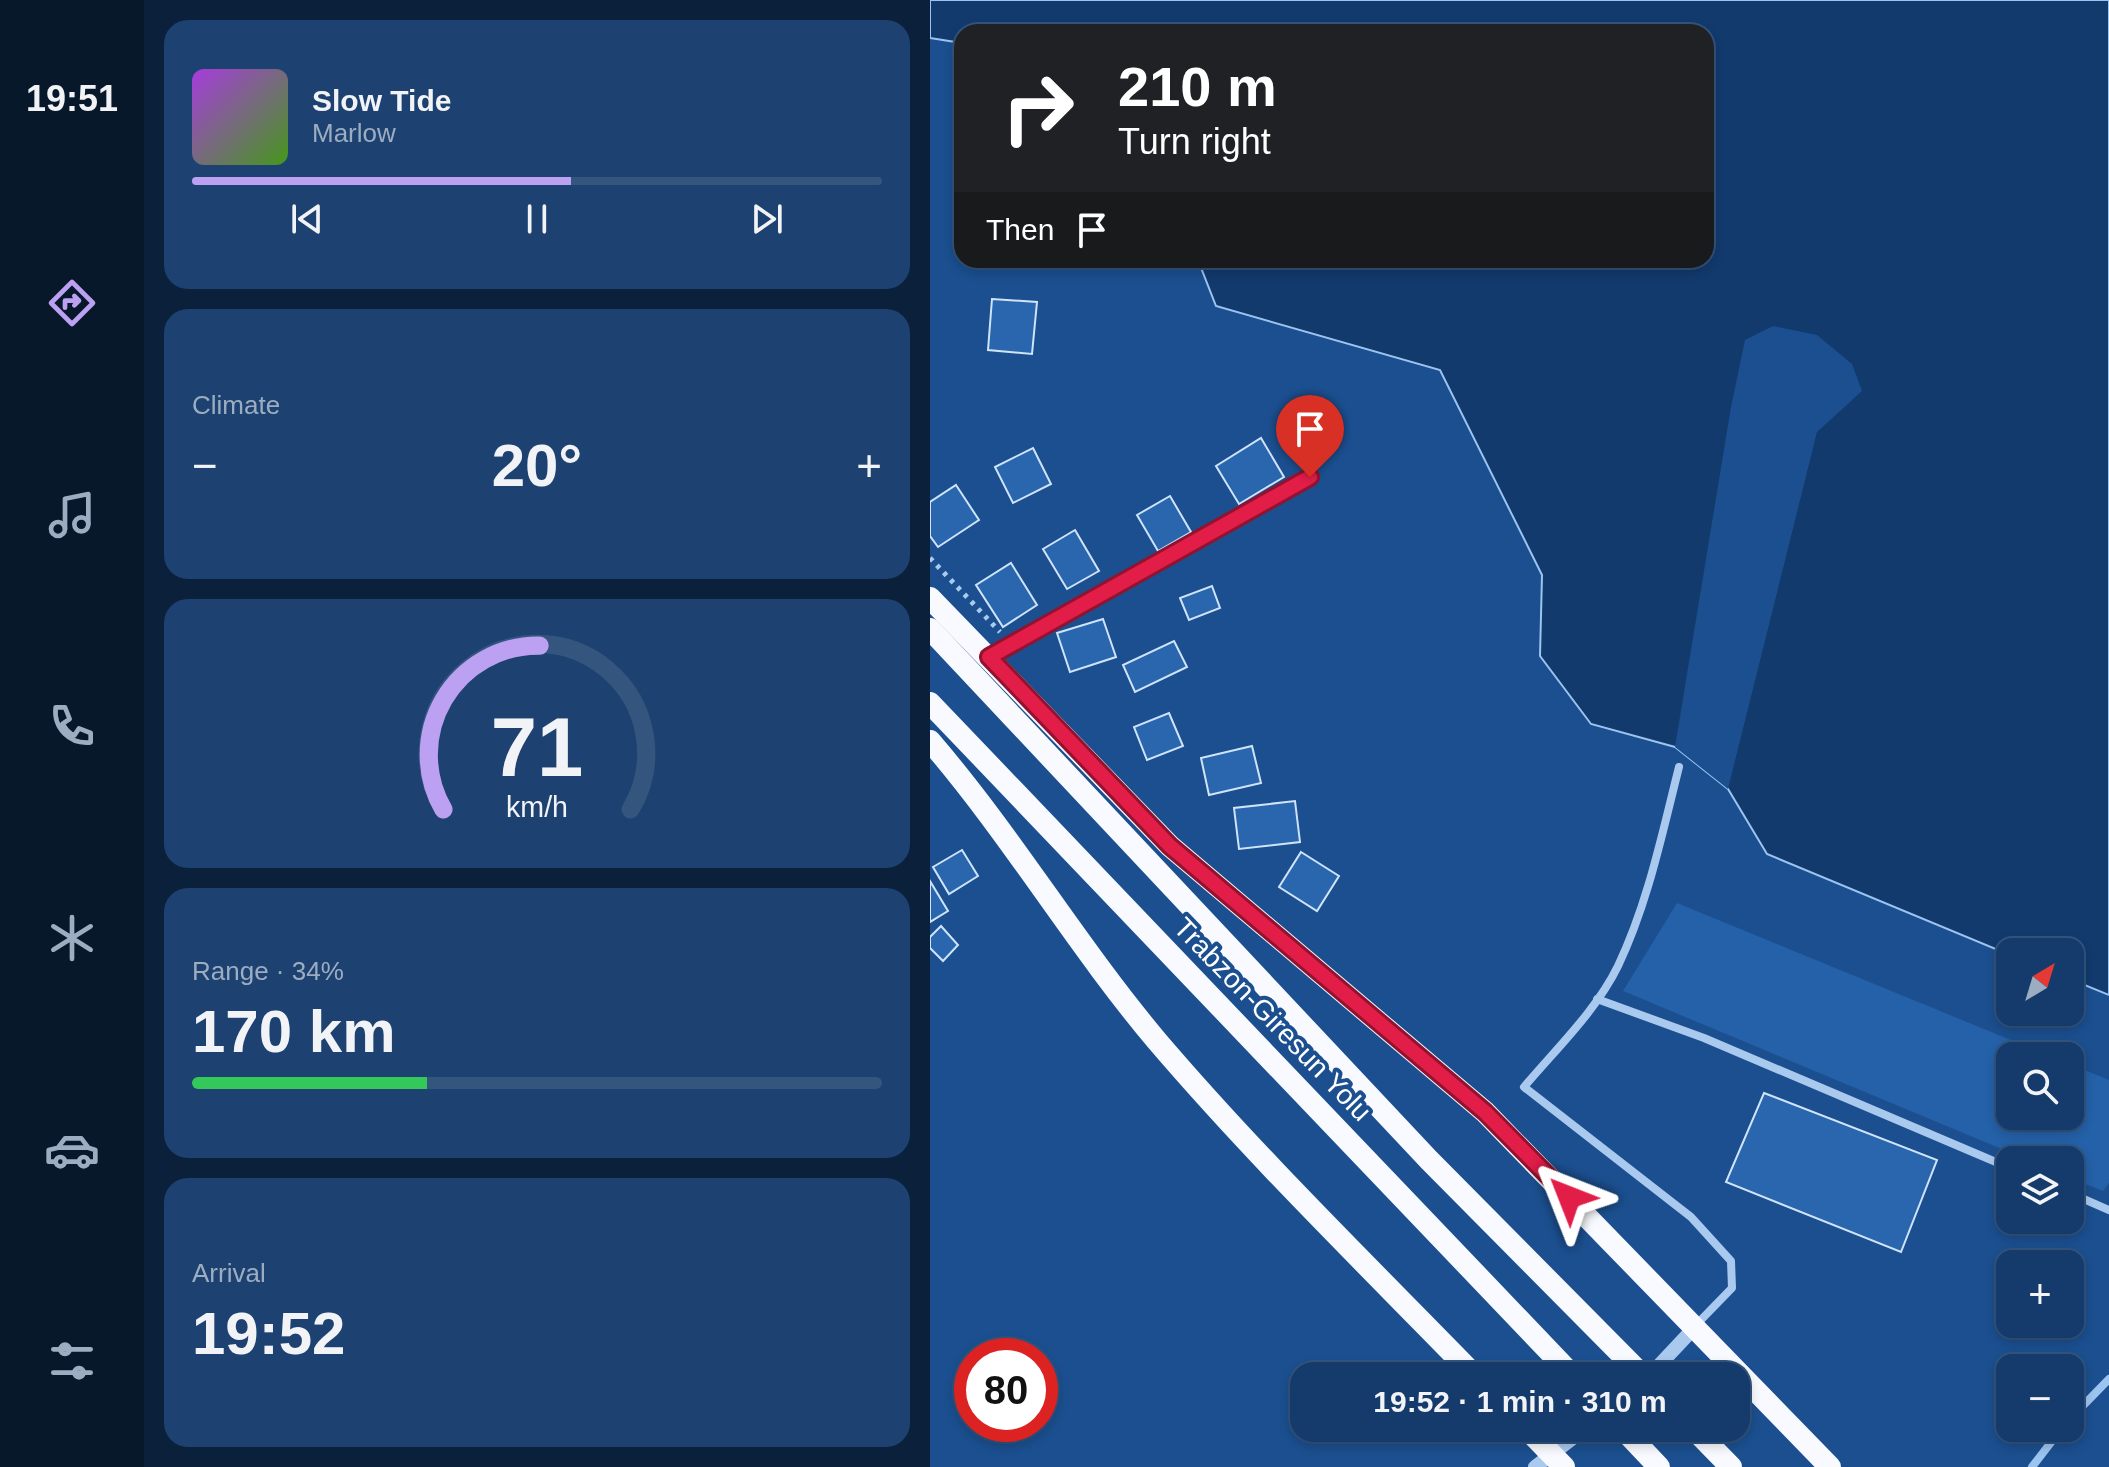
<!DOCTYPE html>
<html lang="en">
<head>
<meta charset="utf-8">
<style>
  body { margin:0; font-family:Helvetica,sans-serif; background:#1d4271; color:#f1f3f6; height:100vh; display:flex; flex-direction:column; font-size:30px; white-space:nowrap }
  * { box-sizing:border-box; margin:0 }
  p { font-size:26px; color:#9dadc1 }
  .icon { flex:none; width:44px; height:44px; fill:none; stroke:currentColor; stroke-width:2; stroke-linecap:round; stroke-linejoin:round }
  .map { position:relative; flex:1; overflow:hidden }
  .details { display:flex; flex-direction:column; gap:20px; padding:20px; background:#0b203b; width:786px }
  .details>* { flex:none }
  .banner { position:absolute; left:24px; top:24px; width:760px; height:244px; border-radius:24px; box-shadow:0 4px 12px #0003,0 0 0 2px #33557e; background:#202124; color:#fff; overflow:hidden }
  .needle { width:52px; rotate:38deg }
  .buttons { position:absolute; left:1066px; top:938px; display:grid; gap:16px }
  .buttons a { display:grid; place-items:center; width:88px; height:88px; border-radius:16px; background:#143b6b; box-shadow:0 4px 12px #0003,0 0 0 2px #33557e; font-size:40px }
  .speed { position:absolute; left:24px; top:1338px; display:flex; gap:16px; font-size:40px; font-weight:700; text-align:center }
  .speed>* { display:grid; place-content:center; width:104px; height:104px; border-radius:50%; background:#143b6b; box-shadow:0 4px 12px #0003,0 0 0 2px #33557e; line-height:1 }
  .speed .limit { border:12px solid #d22; background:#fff; color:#111 }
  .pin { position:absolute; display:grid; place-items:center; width:68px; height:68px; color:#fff; margin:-82px -34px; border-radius:50% 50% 50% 0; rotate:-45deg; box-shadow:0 0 8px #0007 }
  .pin .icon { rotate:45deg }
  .me { position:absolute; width:88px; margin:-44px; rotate:315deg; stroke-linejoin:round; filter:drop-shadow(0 0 6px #0008) }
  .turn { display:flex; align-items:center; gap:28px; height:168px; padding:0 32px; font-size:36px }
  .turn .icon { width:104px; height:104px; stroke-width:2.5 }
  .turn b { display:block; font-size:56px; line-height:68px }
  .then { display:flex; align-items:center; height:76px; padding:0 32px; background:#0003; gap:16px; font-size:30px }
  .big { font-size:60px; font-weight:700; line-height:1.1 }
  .details .tile { flex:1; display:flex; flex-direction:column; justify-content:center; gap:12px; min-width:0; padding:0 28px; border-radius:24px; background:#1d4271 }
  .details .dial { align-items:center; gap:0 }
  .dial svg { height:208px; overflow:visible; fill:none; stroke:#33557e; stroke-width:7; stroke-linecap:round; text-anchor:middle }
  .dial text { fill:#f1f3f6; stroke:none }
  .song { display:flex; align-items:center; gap:24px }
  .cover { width:96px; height:96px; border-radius:12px; background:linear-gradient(135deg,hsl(280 70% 55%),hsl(100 70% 35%)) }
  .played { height:8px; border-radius:4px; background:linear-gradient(90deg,#bca0f2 55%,#33557e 55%) }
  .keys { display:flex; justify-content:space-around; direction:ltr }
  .heat { display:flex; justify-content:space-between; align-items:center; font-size:44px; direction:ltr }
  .charge { height:12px; border-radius:6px; background:linear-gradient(90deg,#34c759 34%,#33557e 0) }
  .trip { position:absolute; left:360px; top:1362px; width:460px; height:80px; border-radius:24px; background:#143b6b; box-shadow:0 4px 12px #0003,0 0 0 2px #33557e; font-weight:700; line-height:80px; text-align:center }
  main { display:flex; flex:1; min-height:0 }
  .tabs { display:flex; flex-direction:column; width:144px; justify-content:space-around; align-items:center; background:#08182b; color:#9dadc1 }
  .tabs .icon { width:56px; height:56px }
  .tabs .current { color:#bca0f2 }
  .tabs b { font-size:36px; color:#f1f3f6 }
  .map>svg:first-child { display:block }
  .green { fill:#2461a8 }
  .water { fill:#123a6d; stroke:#9cc4f0; stroke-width:2 }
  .pier { fill:#1b4f8f }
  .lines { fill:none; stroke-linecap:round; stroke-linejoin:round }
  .stream { stroke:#9cc4f0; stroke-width:8 }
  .building { fill:#2a66ad; stroke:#cfe3fa; stroke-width:2 }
  .path { stroke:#a9c9ee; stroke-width:5; stroke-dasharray:4 6; stroke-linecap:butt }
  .minor { stroke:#a9c9ee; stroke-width:8 }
  .tertiary { stroke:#a9c9ee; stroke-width:14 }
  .trunk { stroke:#f8faff; stroke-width:22 }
  .route-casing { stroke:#92132f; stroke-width:20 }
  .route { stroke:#e11d48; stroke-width:14 }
  .labels { text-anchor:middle; stroke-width:8; stroke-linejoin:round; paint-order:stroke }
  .street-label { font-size:28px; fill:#fff; stroke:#1b4f8f }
</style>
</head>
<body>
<main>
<nav class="tabs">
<b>19:51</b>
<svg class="icon current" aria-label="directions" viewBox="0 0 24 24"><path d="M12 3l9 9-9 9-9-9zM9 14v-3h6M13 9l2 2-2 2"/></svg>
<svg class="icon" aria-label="music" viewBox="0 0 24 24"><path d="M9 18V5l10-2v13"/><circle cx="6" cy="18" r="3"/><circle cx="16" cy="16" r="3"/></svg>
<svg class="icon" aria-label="phone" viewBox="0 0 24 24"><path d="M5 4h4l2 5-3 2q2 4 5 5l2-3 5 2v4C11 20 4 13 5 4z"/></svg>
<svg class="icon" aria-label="climate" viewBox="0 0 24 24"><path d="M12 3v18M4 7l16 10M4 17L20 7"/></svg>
<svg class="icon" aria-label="car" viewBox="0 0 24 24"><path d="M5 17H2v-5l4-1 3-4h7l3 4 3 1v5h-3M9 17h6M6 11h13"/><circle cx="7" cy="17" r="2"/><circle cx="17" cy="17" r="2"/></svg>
<svg class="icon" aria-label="filters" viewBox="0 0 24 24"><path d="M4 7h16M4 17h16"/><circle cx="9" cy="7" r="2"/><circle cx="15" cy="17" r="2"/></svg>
</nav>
<section class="details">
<div class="tile">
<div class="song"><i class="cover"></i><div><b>Slow Tide</b><p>Marlow</p></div></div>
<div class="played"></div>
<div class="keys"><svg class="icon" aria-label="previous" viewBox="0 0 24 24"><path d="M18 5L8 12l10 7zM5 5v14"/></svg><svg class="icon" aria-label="pause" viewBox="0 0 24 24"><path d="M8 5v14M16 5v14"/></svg><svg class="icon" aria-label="next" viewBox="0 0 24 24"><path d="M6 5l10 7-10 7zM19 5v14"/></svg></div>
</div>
<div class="tile"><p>Climate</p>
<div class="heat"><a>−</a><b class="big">20°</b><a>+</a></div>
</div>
<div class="tile dial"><svg viewBox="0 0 100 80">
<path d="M14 69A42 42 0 1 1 86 69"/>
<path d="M14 69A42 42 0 0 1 51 6" stroke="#bca0f2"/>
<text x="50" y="56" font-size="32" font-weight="700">71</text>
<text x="50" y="72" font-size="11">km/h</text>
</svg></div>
<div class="tile"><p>Range · 34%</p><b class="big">170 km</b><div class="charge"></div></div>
<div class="tile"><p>Arrival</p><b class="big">19:52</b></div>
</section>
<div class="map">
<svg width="1179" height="1467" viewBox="0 0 1179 1467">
  <rect width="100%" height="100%" fill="#1b4f8f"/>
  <path class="green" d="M747 903 1120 1056H1080V1116H1140V1064L1179 1080V1183L1173 1191 1140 1178V1160H1098L693 991Z"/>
  <path class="water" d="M0 0H1179V995L1140 979V952L1080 955 837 854 798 789 745 747 661 724 610 656 612 575 510 370 286 306 268 260H776V32H32V43L0 38Z"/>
  <path class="pier" d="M843 326 887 335 922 364 932 391 887 432 798 789 745 747 801 407 815 340Z"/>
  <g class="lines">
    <g class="stream">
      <path d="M1140 1419 1179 1379"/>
      <path d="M1102 1467 1132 1428"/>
    </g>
  </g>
  <g class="building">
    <path d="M62 299 107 302 102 354 58 350Z"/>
    <path d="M331 438 354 477 309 504 286 466Z"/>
    <path d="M103 448 121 484 83 503 65 467Z"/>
    <path d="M26 485 49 520 8 547 0 536V502Z"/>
    <path d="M240 496 261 532 228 551 207 515Z"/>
    <path d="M145 530 169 571 137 589 113 549Z"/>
    <path d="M81 563 107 605 73 627 46 585Z"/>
    <path d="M282 586 290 608 259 620 250 598Z"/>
    <path d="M173 619 186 657 140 672 127 633Z"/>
    <path d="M244 641 257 667 205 692 193 665Z"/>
    <path d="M239 713 253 746 217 760 204 727Z"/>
    <path d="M322 746 331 783 279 795 271 758Z"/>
    <path d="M365 801 370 842 309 849 304 808Z"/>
    <path d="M32 850 48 876 19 894 3 867Z"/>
    <path d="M371 852 409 876 387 911 349 887Z"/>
    <path d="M0 881 18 911 0 922Z"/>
    <path d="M11 926 28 945 13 961 0 948V937Z"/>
    <path d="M834 1093 1007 1160 971 1252 796 1182Z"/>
  </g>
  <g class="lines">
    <path class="path" d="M0 558 70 632"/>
    <g class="minor">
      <path d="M60 656 380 477"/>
      <path d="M749 767C732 834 718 903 688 966 666 1011 626 1049 594 1087L761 1217 801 1261 802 1288 766 1325"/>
      <path d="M667 999 774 1038 1080 1168"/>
      <path d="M1140 1193 1179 1210"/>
    </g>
    <g class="tertiary">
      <path d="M719 1376 766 1326"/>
      <path d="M605 1467 656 1428"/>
    </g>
    <g class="trunk">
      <path d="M0 598 240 846 555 1112 900 1467"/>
      <path d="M0 629 499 1160 713 1376"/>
      <path d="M0 703 643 1376"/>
      <path d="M0 741C82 836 146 945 227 1041 327 1158 438 1266 545 1376"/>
      <path d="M596 1428 634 1467"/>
      <path d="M692 1428 729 1467"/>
      <path d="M763 1428 801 1467"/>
    </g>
  </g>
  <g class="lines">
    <defs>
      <path id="route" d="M380 477 59 657 240 846 555 1112 639 1197"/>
    </defs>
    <use href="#route" class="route-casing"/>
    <use href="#route" class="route"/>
  </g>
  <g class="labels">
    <g class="street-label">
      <text transform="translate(343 1019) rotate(46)" y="10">Trabzon-Giresun Yolu</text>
    </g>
  </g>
</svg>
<div class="buttons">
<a><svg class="needle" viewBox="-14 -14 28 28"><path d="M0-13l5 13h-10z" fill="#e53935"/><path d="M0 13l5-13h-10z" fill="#9dadc1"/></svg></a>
<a><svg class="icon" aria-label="search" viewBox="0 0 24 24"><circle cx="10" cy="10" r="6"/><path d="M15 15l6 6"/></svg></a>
<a><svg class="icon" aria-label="layers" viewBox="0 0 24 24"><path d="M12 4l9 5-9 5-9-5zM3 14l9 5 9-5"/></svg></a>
<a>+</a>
<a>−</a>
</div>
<div class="speed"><div class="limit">80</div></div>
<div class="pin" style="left:380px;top:477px;background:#d93025"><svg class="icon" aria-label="arrive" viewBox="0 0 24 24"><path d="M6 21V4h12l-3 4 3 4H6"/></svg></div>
<svg class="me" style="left:639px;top:1197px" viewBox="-20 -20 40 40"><path d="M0-17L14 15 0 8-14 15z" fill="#e11d48" stroke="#fff" stroke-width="4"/></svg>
<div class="trip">19:52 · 1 min · 310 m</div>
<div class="banner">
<div class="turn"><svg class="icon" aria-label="right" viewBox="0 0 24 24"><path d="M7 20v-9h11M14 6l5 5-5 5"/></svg><div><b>210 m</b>Turn right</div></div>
<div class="then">Then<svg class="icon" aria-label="arrive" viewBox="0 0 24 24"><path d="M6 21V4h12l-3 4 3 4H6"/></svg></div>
</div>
</div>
</main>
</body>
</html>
